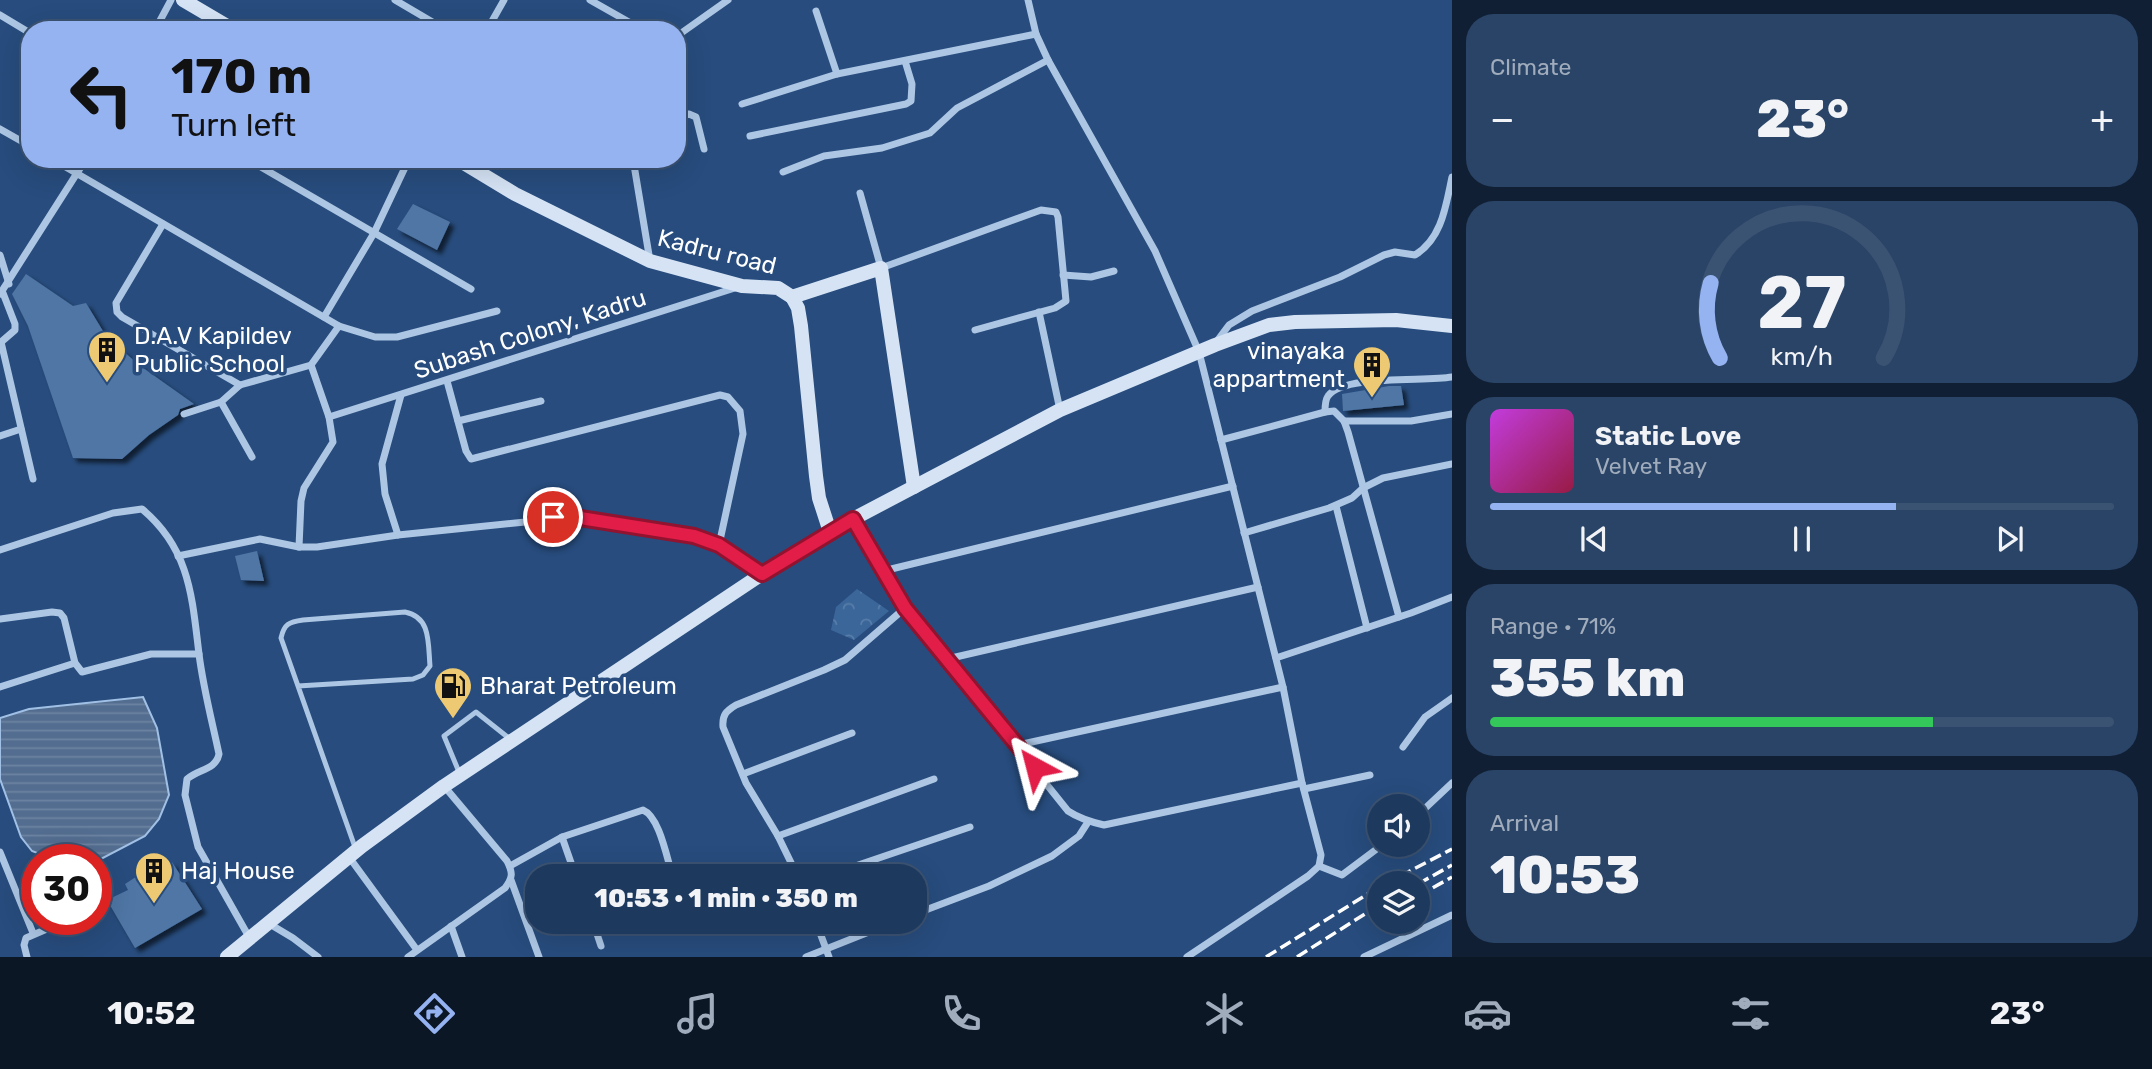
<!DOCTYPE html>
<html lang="en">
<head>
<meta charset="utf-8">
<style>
  body { margin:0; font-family:Rubik,sans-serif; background:#2a4467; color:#f1f3f6; height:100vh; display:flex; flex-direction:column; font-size:26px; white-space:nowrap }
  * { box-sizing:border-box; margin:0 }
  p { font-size:23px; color:#a0acbc }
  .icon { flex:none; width:38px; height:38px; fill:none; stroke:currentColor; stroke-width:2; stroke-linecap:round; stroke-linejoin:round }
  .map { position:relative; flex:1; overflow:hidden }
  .details { display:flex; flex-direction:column; gap:14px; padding:14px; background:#101f34; width:700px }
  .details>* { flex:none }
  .top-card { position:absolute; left:21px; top:21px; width:665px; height:147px; border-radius:28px; box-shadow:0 7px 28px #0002,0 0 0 2px #3b5373; background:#95b2f1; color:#111; overflow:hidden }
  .buttons { position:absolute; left:1367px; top:794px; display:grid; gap:14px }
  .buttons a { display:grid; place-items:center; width:63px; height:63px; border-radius:50%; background:#1d395e; box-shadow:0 7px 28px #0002,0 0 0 2px #3b5373; font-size:35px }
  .speed { position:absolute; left:21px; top:844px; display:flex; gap:14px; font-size:35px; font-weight:700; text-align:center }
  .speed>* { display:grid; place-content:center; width:91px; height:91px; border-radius:50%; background:#1d395e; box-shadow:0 7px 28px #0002,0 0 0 2px #3b5373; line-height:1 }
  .speed .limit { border:10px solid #d22; background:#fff; color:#111 }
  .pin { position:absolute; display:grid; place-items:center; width:60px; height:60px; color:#fff; margin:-30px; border:4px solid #fff; border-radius:50%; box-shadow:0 2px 7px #0007 }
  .me { position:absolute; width:77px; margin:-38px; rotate:322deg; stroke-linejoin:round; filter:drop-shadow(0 0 5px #0008) }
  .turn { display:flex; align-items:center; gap:24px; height:147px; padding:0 35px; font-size:32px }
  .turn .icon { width:91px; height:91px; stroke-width:2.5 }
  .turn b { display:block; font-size:49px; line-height:60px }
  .big { font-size:52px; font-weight:800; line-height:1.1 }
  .details .widget { flex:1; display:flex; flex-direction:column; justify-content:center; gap:10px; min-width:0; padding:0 24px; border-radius:28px; background:#2a4467 }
  .details .dial { align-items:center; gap:0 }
  .dial svg { height:182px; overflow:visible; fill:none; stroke:#3b5373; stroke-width:7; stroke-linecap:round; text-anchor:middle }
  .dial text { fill:#f1f3f6; stroke:none }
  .song { display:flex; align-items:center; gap:21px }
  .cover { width:84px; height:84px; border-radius:10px; background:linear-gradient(135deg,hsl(290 70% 55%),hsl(340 70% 35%)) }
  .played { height:7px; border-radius:4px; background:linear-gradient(90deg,#95b2f1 65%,#3b5373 65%) }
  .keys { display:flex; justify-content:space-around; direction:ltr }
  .heat { display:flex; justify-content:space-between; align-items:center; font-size:38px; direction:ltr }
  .charge { height:10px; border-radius:5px; background:linear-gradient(90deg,#34c759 71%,#3b5373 0) }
  .trip { position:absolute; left:525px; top:864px; width:402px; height:70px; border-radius:28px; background:#1d395e; box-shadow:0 7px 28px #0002,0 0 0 2px #3b5373; font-weight:800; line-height:70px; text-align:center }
  .menu { display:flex; height:112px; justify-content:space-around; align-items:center; background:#0c1726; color:#a0acbc }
  .menu .icon { width:49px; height:49px }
  .menu .active { color:#95b2f1 }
  .menu b { font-size:32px; color:#f1f3f6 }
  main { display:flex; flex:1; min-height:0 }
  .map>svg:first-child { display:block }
  .park { fill:url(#park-crowns) }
  .water { fill:url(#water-rules); stroke:#a1c0e5; stroke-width:2 }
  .building { fill:#5076a5; filter:url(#shadow) }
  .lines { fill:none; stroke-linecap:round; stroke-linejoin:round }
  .lane { stroke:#acc6e4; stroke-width:5 }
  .street { stroke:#acc6e4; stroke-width:7 }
  .secondary { stroke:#d5e3f5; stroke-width:14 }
  .rail { stroke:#fff; stroke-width:3.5; stroke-dasharray:12 5; stroke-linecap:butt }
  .route-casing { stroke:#92132f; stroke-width:18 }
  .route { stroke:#e11d48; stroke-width:12 }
  .labels { text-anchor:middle; stroke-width:7; stroke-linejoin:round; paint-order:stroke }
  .street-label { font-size:24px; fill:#fff; stroke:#274c7d }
  .poi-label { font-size:24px; fill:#fff; stroke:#274c7d; text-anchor:start }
</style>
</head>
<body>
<main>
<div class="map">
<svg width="1452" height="957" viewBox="0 0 1452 957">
  <defs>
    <pattern id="park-crowns" width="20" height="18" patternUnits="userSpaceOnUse" patternTransform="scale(1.75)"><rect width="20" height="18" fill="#3b669a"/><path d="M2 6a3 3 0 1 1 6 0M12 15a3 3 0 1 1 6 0" fill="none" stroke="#587da9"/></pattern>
    <pattern id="water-rules" width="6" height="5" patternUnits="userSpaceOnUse" patternTransform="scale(1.75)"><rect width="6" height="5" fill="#536d90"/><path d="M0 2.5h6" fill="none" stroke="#6d83a1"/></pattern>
    <filter id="shadow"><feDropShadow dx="4.5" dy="4.5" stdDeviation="2" flood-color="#0009"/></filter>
  </defs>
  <rect width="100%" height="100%" fill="#274c7d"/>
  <path class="park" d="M857 589 889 611 854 640 831 630 836 607Z"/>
  <path class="water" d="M143 697 157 728 169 795 159 819 145 836 99 860 52 859 32 851 21 837 0 779V718L29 709Z"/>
  <g class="building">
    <path d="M413 204 450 222 437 250 397 229Z"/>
    <path d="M26 274 73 306 86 303 106 336 139 365 194 404 180 409 178 415 149 435 122 459 73 458 28 326 12 294Z"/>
    <path d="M1389 386H1401L1404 405 1343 411 1342 394Z"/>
    <path d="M257 551 264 581 241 580 235 556Z"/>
    <path d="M172 862 202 909 135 948 107 900 128 890 125 884 142 873 148 878Z"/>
  </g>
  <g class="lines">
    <g class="lane">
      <path d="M298 686 413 679 423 675 430 666C428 643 431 617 405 612L303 620C289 622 284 624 281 638L356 850"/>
      <path d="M459 772 444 736 476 712 510 739"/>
    </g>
    <g class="street">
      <path d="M395 0 446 30"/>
      <path d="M590 0 643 30"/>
      <path d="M1028 0 1036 34 1048 60 1155 251 1199 352 1283 687 1302 783 1321 855 1319 866 1308 876 1187 957"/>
      <path d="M816 11 837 74"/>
      <path d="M0 15 30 33"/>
      <path d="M155 30 171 0"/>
      <path d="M487 30 504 0"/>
      <path d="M677 36 728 0"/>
      <path d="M742 104 837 74 1036 34"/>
      <path d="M677 117 689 114 696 117 704 149"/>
      <path d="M0 129 30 146"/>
      <path d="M750 136 906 104 911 101 912 84 905 61"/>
      <path d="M52 159 339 326 311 365 240 385 221 402 184 414"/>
      <path d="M247 159 471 289"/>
      <path d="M633 159 650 261"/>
      <path d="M783 172 824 156 882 148 930 133 957 108 1048 60"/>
      <path d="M860 193 881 268 1041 210 1056 212 1058 217 1066 301 1055 308 975 330"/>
      <path d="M163 224 116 303 117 312 122 317 240 385"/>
      <path d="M0 255 9 284"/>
      <path d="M1063 275 1091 277 1114 271"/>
      <path d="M0 294 86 159"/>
      <path d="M1039 312 1060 410"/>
      <path d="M324 317 374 233 409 159"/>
      <path d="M339 326 375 337H397L497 311"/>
      <path d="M1217 341 1229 325 1252 311 1340 277 1384 255 1395 252 1415 255C1442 239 1446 205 1452 177"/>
      <path d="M1 342 33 479"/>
      <path d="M0 343 15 330V324L3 293"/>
      <path d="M447 381 466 451 471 459 720 395 728 397 740 411 743 434 719 545"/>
      <path d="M221 402 252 457"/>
      <path d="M1325 412C1325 407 1325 400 1328 396 1343 374 1427 382 1452 377"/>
      <path d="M329 417 738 287"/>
      <path d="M458 421 541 401"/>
      <path d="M1344 421H1411L1452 414"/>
      <path d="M0 436 21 429"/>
      <path d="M1221 440 1325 412 1334 411 1344 421 1348 432 1399 617"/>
      <path d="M1336 506 1367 628"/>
      <path d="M853 520 905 608 1068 811C1080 819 1091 822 1104 825L1302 783"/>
      <path d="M1244 533 1329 508 1352 498 1363 488 1383 478 1452 464"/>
      <path d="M398 535 385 494 382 464 401 395"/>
      <path d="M299 547 301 501 304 488 333 442 329 417 311 365"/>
      <path d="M0 550 113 513 142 509C190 549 192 597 199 654 203 687 212 721 219 754 216 770 198 769 187 779L185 795 198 847 249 937"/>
      <path d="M178 556 260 539 299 547H317L398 535 574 517 694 536 719 545 761 574"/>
      <path d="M883 571 1233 486"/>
      <path d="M0 619 52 612 60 613 64 618 75 663 82 672 151 654H199"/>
      <path d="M1276 658 1411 613 1452 597"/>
      <path d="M947 659 1258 587"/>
      <path d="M0 687 75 663"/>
      <path d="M1018 745 1283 687"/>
      <path d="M1403 747 1425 717 1452 698"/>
      <path d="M743 774 852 733"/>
      <path d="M1304 789 1370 775"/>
      <path d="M1418 815 1452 783"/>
      <path d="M778 836 934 779"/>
      <path d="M562 837 576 877"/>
      <path d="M0 852 33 933"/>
      <path d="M349 857 417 950"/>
      <path d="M510 866 562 837 643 810C660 817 667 860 673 877"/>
      <path d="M1319 866 1342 875 1382 845"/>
      <path d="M798 877 778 836 746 783 723 727C722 715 726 711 736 705L824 670 845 660 905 608"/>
      <path d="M823 877 970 827"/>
      <path d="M511 880 539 957"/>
      <path d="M915 914 989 886 1052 856 1079 836 1088 822"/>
      <path d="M593 922 601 946"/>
      <path d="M816 922 829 957"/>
      <path d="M268 923 293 938 318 957"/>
      <path d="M451 926 462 957"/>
      <path d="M707 932 731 922"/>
      <path d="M27 957 24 945 26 938 70 919"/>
      <path d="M408 957 505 888C513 877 513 873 507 861L444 786"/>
      <path d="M806 957 894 922"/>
      <path d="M1364 957 1452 915"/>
    </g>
    <g class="secondary">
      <path d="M183 0 234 30"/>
      <path d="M457 159 515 194 650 261 742 286 778 288 792 297 798 308 801 326 816 476 819 498 830 532"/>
      <path d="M792 297 881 268 914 487"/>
      <path d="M227 957 362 846 444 786 762 574 853 519 1060 410 1215 345 1269 325 1295 322 1396 320 1452 326"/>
    </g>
    <g class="rail">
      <path d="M1385 884 1452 849"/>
      <path d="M1418 884 1452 865"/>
      <path d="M1418 896 1452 877"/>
      <path d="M1266 957 1379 887"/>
      <path d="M1297 957 1379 905"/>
    </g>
  </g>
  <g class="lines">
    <defs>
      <path id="route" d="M553 517H574L694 536 719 545 762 574 853 519 905 608 1035 767"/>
    </defs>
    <use href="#route" class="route-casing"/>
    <use href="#route" class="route"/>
  </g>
  <defs>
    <symbol id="building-pin" viewBox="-11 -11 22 30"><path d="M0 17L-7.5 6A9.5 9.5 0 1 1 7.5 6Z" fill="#ecc972" stroke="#274c7d"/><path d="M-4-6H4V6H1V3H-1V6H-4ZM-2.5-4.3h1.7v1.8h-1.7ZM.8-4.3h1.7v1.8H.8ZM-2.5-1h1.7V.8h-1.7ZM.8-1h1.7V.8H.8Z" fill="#111"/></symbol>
    <symbol id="fuel-pin" viewBox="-11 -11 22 30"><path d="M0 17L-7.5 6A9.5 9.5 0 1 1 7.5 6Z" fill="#ecc972" stroke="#274c7d"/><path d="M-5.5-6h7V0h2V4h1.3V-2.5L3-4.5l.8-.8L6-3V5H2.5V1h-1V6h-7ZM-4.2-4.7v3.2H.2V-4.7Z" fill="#111"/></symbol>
  </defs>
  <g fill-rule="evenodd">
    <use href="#building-pin" x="85" y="328" width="44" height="60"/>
    <use href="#building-pin" x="1350" y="343" width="44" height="60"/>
    <use href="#fuel-pin" x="431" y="664" width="44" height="60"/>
    <use href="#building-pin" x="132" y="849" width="44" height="60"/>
  </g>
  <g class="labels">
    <g class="street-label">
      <text transform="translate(717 252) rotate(14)" y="8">Kadru road</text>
      <text transform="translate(530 334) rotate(-18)" y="8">Subash Colony, Kadru</text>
    </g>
    <g class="poi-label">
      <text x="134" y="344">D.A.V Kapildev<tspan x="134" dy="28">Public School</tspan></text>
      <text x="1345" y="359" text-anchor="end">vinayaka<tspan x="1345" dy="28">appartment</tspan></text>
      <text x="480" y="694">Bharat Petroleum</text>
      <text x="181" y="879">Haj House</text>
    </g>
  </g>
</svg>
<div class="buttons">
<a><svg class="icon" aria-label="sound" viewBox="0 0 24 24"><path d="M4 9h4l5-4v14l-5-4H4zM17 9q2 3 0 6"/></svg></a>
<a><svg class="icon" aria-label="layers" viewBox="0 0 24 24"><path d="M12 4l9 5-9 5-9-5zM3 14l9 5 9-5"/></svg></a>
</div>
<div class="speed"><div class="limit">30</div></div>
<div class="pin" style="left:553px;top:517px;background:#d93025"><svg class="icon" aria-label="arrive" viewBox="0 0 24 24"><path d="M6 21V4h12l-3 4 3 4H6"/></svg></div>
<svg class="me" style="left:1035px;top:767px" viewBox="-20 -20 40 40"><path d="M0-17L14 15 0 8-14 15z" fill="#e11d48" stroke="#fff" stroke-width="4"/></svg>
<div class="trip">10:53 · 1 min · 350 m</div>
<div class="top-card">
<div class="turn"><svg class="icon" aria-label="left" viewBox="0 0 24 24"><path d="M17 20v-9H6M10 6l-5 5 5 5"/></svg><div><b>170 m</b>Turn left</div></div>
</div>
</div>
<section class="details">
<div class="widget"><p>Climate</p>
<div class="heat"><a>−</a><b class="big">23°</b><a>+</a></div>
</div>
<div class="widget dial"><svg viewBox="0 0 100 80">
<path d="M14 69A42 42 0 1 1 86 69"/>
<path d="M14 69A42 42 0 0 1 10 36" stroke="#95b2f1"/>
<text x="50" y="56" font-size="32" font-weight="700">27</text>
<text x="50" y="72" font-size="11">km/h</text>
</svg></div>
<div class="widget">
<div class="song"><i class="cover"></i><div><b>Static Love</b><p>Velvet Ray</p></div></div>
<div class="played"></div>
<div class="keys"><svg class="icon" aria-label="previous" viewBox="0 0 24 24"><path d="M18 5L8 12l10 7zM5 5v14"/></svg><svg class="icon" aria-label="pause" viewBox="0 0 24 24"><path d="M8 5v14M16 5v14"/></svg><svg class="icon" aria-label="next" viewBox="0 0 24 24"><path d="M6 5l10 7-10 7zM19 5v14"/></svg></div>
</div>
<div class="widget"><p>Range · 71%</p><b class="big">355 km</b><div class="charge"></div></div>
<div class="widget"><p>Arrival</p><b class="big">10:53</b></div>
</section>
</main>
<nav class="menu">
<b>10:52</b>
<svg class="icon active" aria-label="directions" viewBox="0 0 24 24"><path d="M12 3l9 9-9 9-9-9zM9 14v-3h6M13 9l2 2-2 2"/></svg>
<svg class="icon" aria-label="music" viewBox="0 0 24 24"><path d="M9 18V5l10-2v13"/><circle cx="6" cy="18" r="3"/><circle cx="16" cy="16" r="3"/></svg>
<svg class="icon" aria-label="phone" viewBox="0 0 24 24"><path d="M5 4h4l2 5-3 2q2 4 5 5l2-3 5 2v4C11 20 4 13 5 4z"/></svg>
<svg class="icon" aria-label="climate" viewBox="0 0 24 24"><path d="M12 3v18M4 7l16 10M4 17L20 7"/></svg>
<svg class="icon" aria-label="car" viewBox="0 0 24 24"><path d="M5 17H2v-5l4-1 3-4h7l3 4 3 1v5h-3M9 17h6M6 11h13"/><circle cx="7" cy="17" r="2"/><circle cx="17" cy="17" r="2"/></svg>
<svg class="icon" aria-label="filters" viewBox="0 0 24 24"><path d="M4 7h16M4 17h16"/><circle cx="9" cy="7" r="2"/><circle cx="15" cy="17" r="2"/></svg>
<b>23°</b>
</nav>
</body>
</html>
